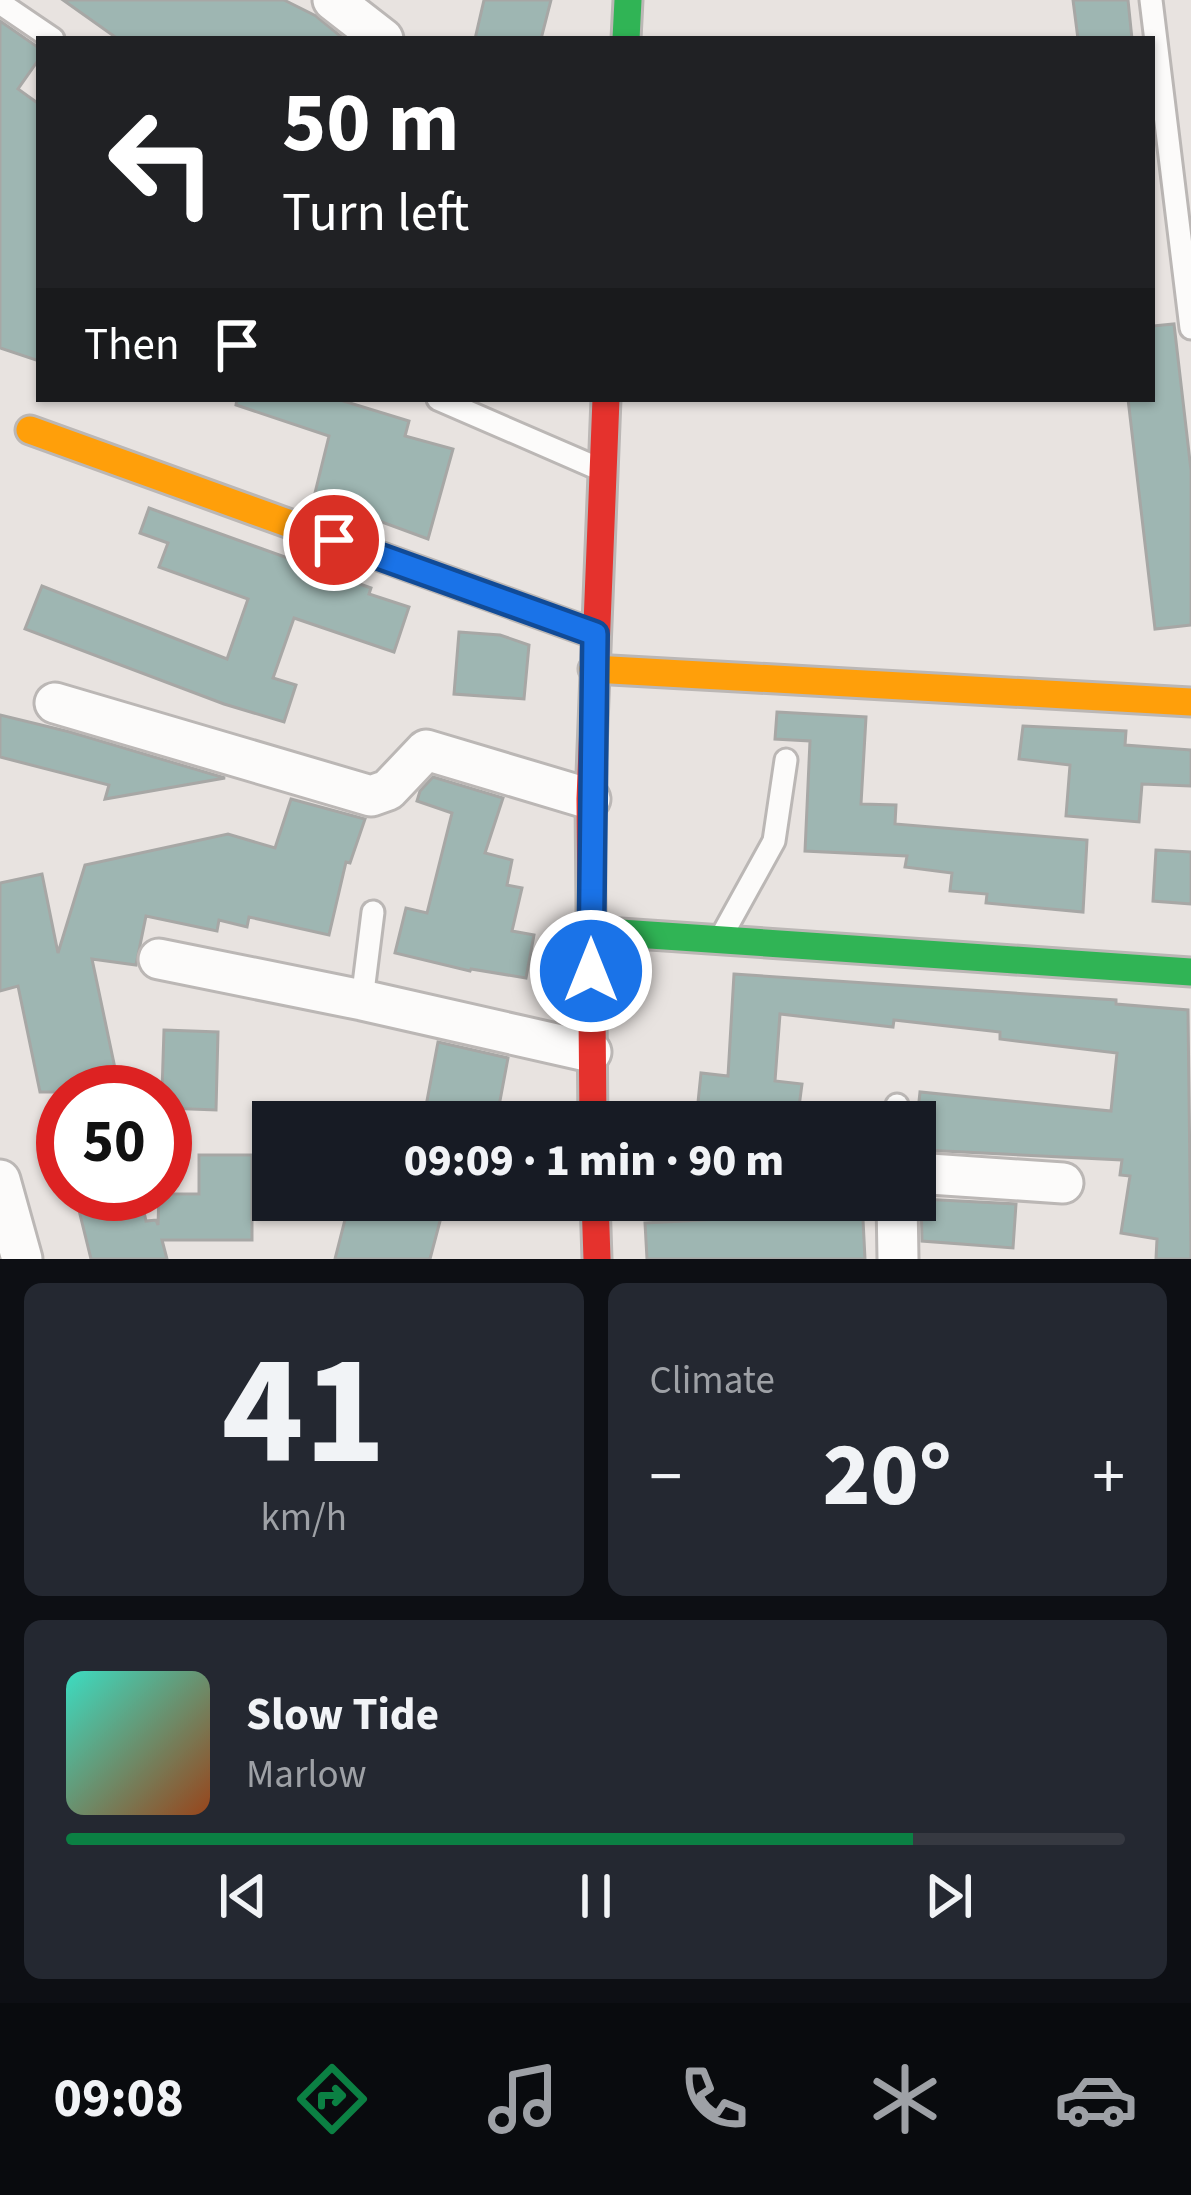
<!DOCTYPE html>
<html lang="en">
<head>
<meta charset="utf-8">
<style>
  body { margin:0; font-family:"Source Sans 3",sans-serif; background:#242831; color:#f1f3f6; height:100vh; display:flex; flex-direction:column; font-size:45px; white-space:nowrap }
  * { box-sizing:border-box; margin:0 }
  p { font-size:39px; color:#9ea1a6 }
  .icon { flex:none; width:66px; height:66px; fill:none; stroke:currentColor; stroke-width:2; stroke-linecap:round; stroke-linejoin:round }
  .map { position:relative; height:1259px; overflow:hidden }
  .drawer { display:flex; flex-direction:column; gap:24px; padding:24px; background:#0d0f14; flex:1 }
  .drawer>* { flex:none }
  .guide { position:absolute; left:36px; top:36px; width:1119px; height:366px; border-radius:0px; box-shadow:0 3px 9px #0004; background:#202124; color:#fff; overflow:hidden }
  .speed { position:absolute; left:36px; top:1065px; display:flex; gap:24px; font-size:60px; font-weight:700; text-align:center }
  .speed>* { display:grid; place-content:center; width:156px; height:156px; border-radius:50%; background:#171b24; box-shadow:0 3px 9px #0004; line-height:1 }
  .speed .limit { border:18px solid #d22; background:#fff; color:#111 }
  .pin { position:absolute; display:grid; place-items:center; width:102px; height:102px; color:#fff; margin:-51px; border:6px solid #fff; border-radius:50%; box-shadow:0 3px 12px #0007 }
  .me { position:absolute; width:132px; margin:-66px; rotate:0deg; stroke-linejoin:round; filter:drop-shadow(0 0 9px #0008) }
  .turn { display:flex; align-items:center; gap:42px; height:252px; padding:0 48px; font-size:54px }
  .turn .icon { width:156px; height:156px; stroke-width:2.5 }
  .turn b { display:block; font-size:84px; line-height:102px }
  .then { display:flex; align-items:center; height:114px; padding:0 48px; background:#0003; gap:24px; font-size:45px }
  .big { font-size:90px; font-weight:800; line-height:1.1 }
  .drawer .card { flex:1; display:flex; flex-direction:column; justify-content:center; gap:18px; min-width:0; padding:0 42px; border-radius:18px; background:#242831 }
  .drawer .dial { align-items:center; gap:0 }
  .dial b { font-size:156px; line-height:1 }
  .song { display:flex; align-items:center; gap:36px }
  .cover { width:144px; height:144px; border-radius:18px; background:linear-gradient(135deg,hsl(170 70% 55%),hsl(20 70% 35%)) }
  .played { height:12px; border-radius:6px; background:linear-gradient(90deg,#0b8043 80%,#363941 80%) }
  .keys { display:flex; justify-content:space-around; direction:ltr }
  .heat { display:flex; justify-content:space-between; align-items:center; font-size:66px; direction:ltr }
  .drawer .tiles { flex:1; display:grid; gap:24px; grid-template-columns:1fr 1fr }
  .card:last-child { grid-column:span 2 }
  .trip { position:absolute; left:252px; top:1101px; width:684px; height:120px; border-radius:0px; background:#171b24; box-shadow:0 3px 9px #0004; font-weight:800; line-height:120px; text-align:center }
  .menu { display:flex; height:192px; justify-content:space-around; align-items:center; background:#090b0e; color:#9ea1a6 }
  .menu .icon { width:84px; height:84px }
  .menu .on { color:#0b8043 }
  .menu b { font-size:54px; color:#f1f3f6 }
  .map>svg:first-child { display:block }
  .building { fill:#9eb6b2; stroke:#a7a7a5; stroke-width:3 }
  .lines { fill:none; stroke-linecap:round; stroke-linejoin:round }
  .lane-casing { stroke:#bbb7b5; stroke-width:27 }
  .street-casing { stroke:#bbb7b5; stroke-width:45 }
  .fast-casing { stroke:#bbb7b5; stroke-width:33 }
  .slow-casing { stroke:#bbb7b5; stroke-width:33 }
  .jam-casing { stroke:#bbb7b5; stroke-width:33 }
  .lane { stroke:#fcfbfa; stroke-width:21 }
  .street { stroke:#fcfbfa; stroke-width:39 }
  .fast { stroke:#30b455; stroke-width:27 }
  .slow { stroke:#ff9f0a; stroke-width:27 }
  .jam { stroke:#e5322d; stroke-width:27 }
  .route-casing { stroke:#114b97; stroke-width:30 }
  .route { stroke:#1a73e8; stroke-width:21 }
</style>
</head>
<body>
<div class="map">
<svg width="1191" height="1259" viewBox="0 0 1191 1259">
  <rect width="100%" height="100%" fill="#e8e3e0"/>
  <g class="building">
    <path d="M63 0H284L316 16 344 39H118Z"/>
    <path d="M484 0H551L541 39H475Z"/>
    <path d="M1073 0H1128L1132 39H1078Z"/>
    <path d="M0 21 39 48V59L18 89 39 104V361L0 348Z"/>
    <path d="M1174 324 1191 470V625L1155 629 1128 399H1152V326Z"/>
    <path d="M237 399H337L409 421 405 436 453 449 428 539 314 497 329 436 236 405Z"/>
    <path d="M149 508 371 588 369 594 409 607 394 652 294 618 273 678 296 685 284 722 224 704 25 629 42 586 227 659 248 599 159 567 168 543 140 533Z"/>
    <path d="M459 632 500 635 529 645 524 699 454 694Z"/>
    <path d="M777 712 866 717 861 804 896 805 895 824 1087 840 1083 912 986 903 987 894 950 891 952 873 905 867 907 856 805 851 810 741 775 739Z"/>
    <path d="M0 715 70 732 225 778 105 799 109 785 0 757Z"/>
    <path d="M1023 726 1126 731 1125 745 1191 750V786L1142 784 1139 822 1066 816 1070 765 1019 759Z"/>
    <path d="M433 777 503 798 485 853 512 860 507 885 522 888 512 931 534 935 526 978 471 969 470 971 395 953 406 908 427 913 452 813 417 801 420 791Z"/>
    <path d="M291 799 365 819 350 863 346 862 329 935 249 917 247 927 219 920 217 931 146 916 136 965 92 959 120 1092H40L18 986 0 991V883L42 874 58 953 85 865 228 834 275 848Z"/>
    <path d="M1156 850 1191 852V904L1153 901Z"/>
    <path d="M734 974 1116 1000V1004L1188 1010 1191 1259H1156L1157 1239 1121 1233 1130 1176 1120 1175 1122 1160 924 1150 925 1140 915 1139 920 1092 1111 1111 1117 1053 1000 1039V1032L894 1020 893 1027 780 1014 775 1081 802 1084 797 1122H696L701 1073 728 1076Z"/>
    <path d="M164 1030 218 1032 216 1110 165 1108V1092H162Z"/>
    <path d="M438 1042 508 1058 496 1122H423Z"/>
    <path d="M199 1155H252V1240H162L167 1259H91L75 1194H140L146 1221 156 1220 158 1225 159 1194H199Z"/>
    <path d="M921 1199 1016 1204 1013 1248 922 1241Z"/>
    <path d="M350 1200H424L444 1206 430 1259H335Z"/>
    <path d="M818 1200H862L865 1259H647L645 1223 819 1214Z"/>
  </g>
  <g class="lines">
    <defs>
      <g id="lane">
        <path d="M1151 0 1191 328"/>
        <path d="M0 3 53 39"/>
        <path d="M438 399 597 468"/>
        <path d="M721 937 774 841 786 760"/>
        <path d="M362 1000 373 912"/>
        <path d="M897 1122V1105"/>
      </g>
      <g id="street">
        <path d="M333 0 383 39"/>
        <path d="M55 703 371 796 388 790 426 750 590 799"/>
        <path d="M159 959 362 1000 591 1052"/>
        <path d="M915 1173 1063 1183"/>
        <path d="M0 1180 22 1259"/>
        <path d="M897 1200 898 1259"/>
      </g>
      <g id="fast">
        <path d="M626 39 628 0"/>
        <path d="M591 931 1191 972"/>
      </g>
      <g id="slow">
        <path d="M30 430 595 634"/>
        <path d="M593 669 1191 702"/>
      </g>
      <g id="jam">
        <path d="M593 1122 590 799 606 399"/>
        <path d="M595 1200 597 1259"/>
      </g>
    </defs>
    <use href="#lane" class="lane-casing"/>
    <use href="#street" class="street-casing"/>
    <use href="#fast" class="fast-casing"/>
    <use href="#slow" class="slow-casing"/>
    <use href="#jam" class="jam-casing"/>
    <use href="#lane" class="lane"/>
    <use href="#street" class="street"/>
    <use href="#fast" class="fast"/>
    <use href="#slow" class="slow"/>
    <use href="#jam" class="jam"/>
  </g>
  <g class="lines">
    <defs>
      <path id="route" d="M334 540 595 634 591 971"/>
    </defs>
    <use href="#route" class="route-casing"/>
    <use href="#route" class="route"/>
  </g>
</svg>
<div class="speed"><div class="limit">50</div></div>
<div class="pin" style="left:334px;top:540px;background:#d93025"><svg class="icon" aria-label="arrive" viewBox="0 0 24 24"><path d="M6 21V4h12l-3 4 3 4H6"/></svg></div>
<svg class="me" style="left:591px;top:971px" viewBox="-20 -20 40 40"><circle r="17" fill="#1a73e8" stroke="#fff" stroke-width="3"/><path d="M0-11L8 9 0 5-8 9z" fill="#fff"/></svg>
<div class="trip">09:09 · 1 min · 90 m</div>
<div class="guide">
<div class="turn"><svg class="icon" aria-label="left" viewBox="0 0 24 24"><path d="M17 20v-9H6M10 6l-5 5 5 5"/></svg><div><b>50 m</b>Turn left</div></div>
<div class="then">Then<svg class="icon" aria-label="arrive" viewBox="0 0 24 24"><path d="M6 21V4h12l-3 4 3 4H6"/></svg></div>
</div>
</div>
<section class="drawer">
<div class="tiles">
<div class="card dial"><b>41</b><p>km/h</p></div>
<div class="card"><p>Climate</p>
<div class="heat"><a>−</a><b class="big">20°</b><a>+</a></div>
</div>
<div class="card">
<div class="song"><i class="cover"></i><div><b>Slow Tide</b><p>Marlow</p></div></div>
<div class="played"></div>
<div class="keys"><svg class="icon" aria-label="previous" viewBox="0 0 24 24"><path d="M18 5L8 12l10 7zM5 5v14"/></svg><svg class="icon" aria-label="pause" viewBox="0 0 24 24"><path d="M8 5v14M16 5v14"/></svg><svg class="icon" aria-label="next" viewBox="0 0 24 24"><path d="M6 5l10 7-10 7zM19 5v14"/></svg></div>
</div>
</div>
</section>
<nav class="menu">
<b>09:08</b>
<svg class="icon on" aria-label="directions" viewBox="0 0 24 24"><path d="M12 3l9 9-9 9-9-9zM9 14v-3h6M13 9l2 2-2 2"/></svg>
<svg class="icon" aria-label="music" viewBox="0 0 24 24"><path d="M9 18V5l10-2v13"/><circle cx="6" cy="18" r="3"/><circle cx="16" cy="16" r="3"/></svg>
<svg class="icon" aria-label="phone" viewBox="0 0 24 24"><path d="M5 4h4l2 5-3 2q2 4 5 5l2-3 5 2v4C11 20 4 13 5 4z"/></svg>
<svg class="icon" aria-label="climate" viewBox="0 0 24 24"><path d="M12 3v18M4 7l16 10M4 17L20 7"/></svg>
<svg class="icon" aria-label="car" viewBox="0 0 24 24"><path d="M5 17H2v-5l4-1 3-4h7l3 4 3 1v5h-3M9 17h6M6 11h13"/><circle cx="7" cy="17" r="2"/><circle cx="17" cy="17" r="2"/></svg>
</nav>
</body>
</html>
